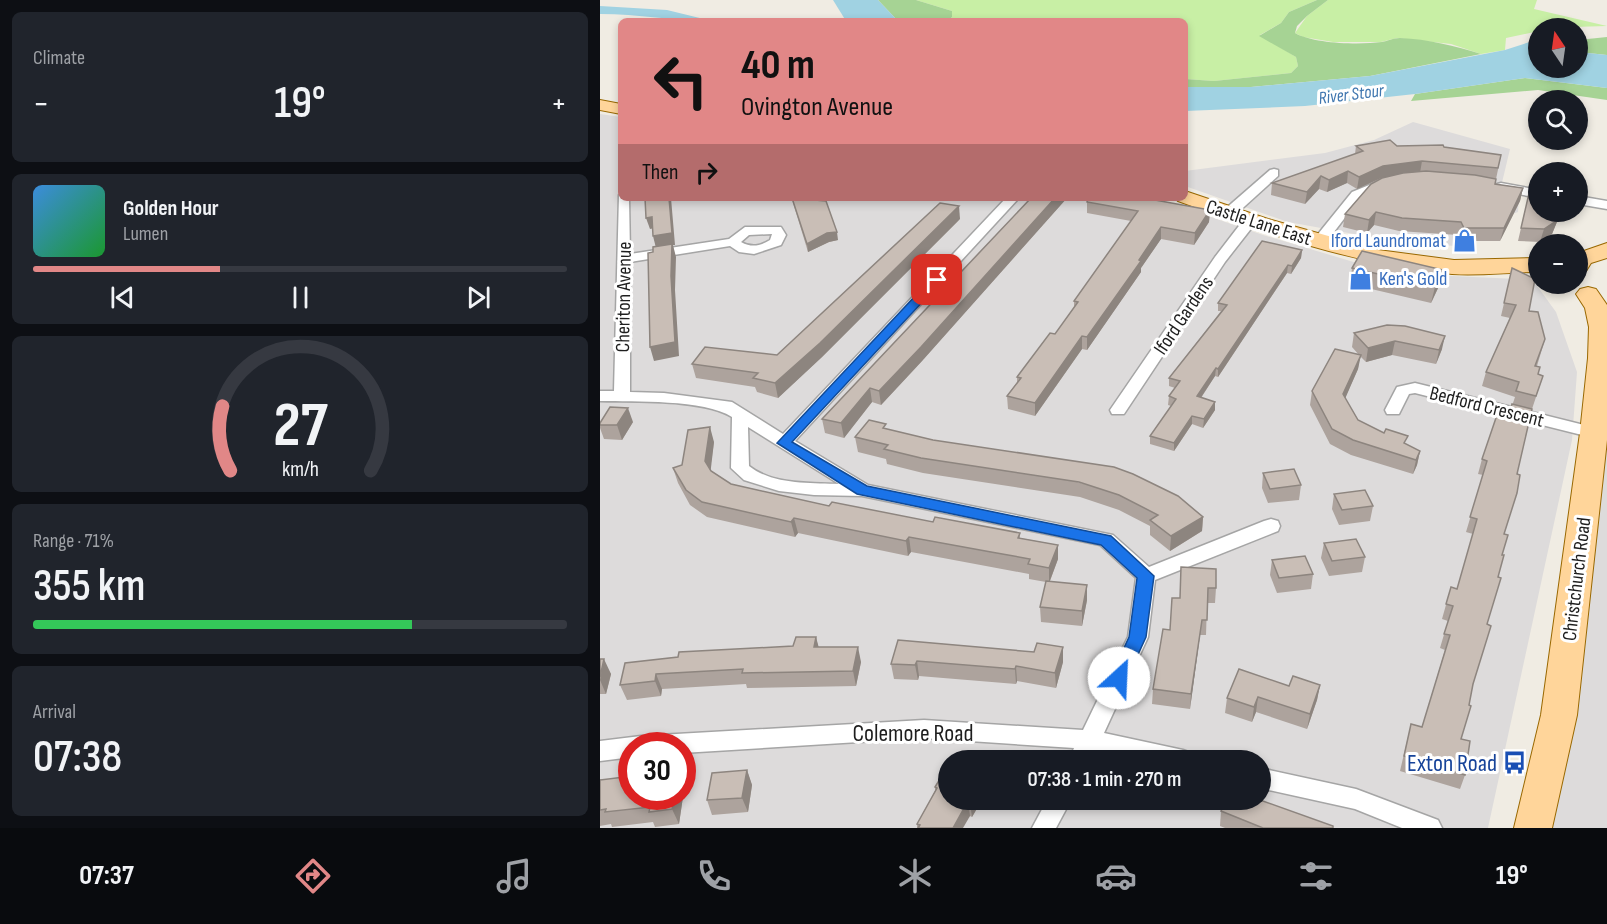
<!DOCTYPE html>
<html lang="en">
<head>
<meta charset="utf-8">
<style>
  body { margin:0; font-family:"Sofia Sans Condensed",sans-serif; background:#20242c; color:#f1f3f6; height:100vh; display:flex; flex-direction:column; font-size:22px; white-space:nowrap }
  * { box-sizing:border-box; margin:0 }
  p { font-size:20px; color:#9ea1a6 }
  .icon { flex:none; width:33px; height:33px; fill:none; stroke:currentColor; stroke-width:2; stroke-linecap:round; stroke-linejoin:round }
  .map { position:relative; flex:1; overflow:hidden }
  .details { display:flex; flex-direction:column; gap:12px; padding:12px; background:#0d0f14; width:600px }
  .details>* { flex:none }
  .guide { position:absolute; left:18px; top:18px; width:570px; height:183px; border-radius:9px; box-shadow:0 3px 9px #0003; background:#e18787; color:#111; overflow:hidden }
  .needle { width:39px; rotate:347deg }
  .tools { position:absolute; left:928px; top:18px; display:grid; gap:12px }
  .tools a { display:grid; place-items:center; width:60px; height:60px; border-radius:50%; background:#171b24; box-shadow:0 3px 9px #0003; font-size:30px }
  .speed { position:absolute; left:18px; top:732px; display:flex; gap:12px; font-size:30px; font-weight:700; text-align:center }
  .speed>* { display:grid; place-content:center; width:78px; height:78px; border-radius:50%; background:#171b24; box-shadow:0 3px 9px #0003; line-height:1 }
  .speed .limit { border:9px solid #d22; background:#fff; color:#111 }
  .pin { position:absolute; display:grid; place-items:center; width:51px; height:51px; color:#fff; margin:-26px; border-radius:12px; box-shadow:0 3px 9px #0006 }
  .me { position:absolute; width:66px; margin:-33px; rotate:25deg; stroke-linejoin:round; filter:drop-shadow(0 0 4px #0008) }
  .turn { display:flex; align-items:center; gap:21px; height:126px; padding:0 24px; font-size:27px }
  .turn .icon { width:78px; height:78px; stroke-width:2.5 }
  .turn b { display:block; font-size:42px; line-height:51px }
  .then { display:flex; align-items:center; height:57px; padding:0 24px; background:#0003; gap:12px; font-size:22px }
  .big { font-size:45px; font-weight:600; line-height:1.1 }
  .details .widget { flex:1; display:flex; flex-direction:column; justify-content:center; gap:9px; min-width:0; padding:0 21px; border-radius:9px; background:#20242c }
  .details .dial { align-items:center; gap:0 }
  .dial svg { height:156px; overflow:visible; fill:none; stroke:#363941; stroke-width:7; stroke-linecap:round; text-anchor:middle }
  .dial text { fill:#f1f3f6; stroke:none }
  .song { display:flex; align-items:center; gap:18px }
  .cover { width:72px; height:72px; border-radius:9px; background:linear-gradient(135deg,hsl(210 70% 55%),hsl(130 70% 35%)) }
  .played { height:6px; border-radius:3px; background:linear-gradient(90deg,#e18787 35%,#363941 35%) }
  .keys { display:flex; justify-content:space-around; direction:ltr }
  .heat { display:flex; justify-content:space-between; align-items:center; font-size:33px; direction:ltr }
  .charge { height:9px; border-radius:4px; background:linear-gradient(90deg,#34c759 71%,#363941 0) }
  .trip { position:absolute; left:338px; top:750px; width:333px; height:60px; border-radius:30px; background:#171b24; box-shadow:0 3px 9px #0003; font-weight:600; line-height:60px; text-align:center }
  .menu { display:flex; height:96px; justify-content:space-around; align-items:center; background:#090b0e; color:#9ea1a6 }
  .menu .icon { width:42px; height:42px }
  .menu .on { color:#e18787 }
  .menu b { font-size:27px; color:#f1f3f6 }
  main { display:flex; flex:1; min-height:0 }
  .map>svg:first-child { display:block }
  .residential { fill:#dddbdb; fill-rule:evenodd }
  .grass { fill:#c8efa5 }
  .forest { fill:#a6d394 }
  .water { fill:#a0d2e2 }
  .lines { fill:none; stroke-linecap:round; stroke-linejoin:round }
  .street-casing { stroke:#a5a5a5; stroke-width:3 }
  .primary-casing { stroke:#996800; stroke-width:2 }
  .street { fill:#fff; fill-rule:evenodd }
  .primary { fill:#ffd59a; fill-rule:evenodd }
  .wall { fill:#ada39d }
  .shaded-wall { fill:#8d857f }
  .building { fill:#c9beb6; stroke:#8d857f; stroke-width:1.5 }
  .route { fill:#1a73e8; stroke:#114b97; stroke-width:1.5 }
  .labels { text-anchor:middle; stroke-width:6; stroke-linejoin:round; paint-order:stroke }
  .far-water-label { font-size:18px; font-style:italic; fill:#3f76af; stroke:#fff }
  .street-label { font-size:20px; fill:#1e1e1e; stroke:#fff }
  .shop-label { font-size:20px; fill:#366cbe; stroke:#fff; text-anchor:end }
  .near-street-label { font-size:24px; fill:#1e1e1e; stroke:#fff }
  .near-transit-label { font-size:24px; fill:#164399; stroke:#fff; text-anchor:end }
</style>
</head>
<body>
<main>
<section class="details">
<div class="widget"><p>Climate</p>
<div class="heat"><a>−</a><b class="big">19°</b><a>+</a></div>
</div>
<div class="widget">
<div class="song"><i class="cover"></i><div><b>Golden Hour</b><p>Lumen</p></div></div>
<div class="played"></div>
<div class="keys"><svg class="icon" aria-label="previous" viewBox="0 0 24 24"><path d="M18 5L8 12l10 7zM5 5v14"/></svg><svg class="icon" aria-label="pause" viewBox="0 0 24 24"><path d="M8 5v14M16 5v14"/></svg><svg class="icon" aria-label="next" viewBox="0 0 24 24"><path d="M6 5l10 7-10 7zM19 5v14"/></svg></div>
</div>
<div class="widget dial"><svg viewBox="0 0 100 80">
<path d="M14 69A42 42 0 1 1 86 69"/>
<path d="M14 69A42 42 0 0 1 10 36" stroke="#e18787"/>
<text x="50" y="56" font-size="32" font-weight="700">27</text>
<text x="50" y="72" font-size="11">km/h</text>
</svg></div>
<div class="widget"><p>Range · 71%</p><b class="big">355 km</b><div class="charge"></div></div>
<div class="widget"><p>Arrival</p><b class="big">07:38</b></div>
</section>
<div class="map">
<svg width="1007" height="828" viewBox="0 0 1007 828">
  <rect width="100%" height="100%" fill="#f0ece3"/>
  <g class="residential">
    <path d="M0 114 21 117V198H556L663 235 767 266 830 275 917 279 935 283 956 312 977 372 972 440 888 828H0ZM32 746H82V796H32ZM348 760H660V800H348Z"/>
    <path d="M813 122 910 149 900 191 919 195 918 212 901 218 853 217 859 246 809 244 688 222 585 186V171L725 153 774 140Z"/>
    <path d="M1007 375V828H940Z"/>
  </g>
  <g class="grass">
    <path d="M316 0H717L689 12 681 23 660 35 696 57 698 66 691 73 614 81 585 79V21H348L352 17V11Z"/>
    <path d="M728 0H937L934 9 1007 26 939 28V31L906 38 905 50 881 54 851 44 797 38 781 42H733L703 37 695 33 707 16Z"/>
  </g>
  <g class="forest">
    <path d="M278 0H316L352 11V17L348 21H298Z"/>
    <path d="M717 0H728L707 16 697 26 695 33C714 44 760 45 782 42 788 41 793 38 800 38 828 39 855 46 881 54L770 76 651 87H585V79L614 81 691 73 698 66 696 57 659 36 681 23 689 12Z"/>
    <path d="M1007 37V55L978 52V40Z"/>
    <path d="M925 78 1007 88V100L938 90 811 101 815 94Z"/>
  </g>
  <g class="water">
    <path d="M233 0H278L298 21H246Z"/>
    <path d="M0 6 67 10 112 21C74 21 38 14 0 14Z"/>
    <path d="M939 39V68H978V52L1007 55V88L925 78 815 94 705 106 585 111V87H651L770 76 905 50Z"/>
  </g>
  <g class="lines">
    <defs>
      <g id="street">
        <path d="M674 169 678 170V176L634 216H624L623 213 624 210 670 170Z"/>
        <path d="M784 179 788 180 790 183 788 186 760 198 724 245H714L712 242 714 239 752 192Z"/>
        <path d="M901 183 939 190V198L897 190 895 187 897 184Z"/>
        <path d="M19 195H21V198H29L30 254 129 239 145 227H181L186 235 181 245 154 254 139 252 130 246 30 262V392L64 393 132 402 183 434 406 198H419L195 441 268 485 513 535 549 567 664 521 671 519 678 521 680 526 678 531 555 580 548 637 504 733 583 750 591 753 594 760H541L496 751 491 760H469L474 748 324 738 82 753V746H32V757L0 761V741L41 736 324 720 483 730 528 637 536 578 500 545 262 496 214 495 179 491 144 480 131 468 132 417C104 399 34 402 0 401V391H14ZM172 234 170 240C160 246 152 248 141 242L149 235ZM148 427 239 484C210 483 173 485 149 466Z"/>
        <path d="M978 196 1007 201V209L978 204Z"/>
        <path d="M650 217 657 221 625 262 524 414H512L510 410 615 257 645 218Z"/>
        <path d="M815 383 1000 429 1002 433 1000 437 994 438 815 393 809 394 799 414H787L785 410 797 387Z"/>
        <path d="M660 768 756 789 838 820 842 828H802L755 809 660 788Z"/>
        <path d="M447 800H471L456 828H432Z"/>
      </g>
      <g id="primary">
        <path d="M0 100 21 104V114L0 110Z"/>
        <path d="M585 191 668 219 778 250 854 260 939 258V272C910 272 880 276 852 274 757 265 667 234 578 201L575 198H585Z"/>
        <path d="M1007 243V258L991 263 986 271 978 273V253Z"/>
        <path d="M988 287 996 289 1007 305V440L977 715 952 828H914L941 715 980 433 988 358 989 327 985 308 976 294 980 289Z"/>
      </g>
    </defs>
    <use href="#street" class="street-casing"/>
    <use href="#primary" class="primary-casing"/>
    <use href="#street" class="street"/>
    <use href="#primary" class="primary"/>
  </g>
  <g class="wall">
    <path d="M756 146 844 147 901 155 895 184 923 188 920 201 900 241H861L858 235 799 231 774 225 767 233 743 227 745 214 782 178 757 189 747 183 727 192 719 189 705 204 671 195 672 183 755 154Z"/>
    <path d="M930 189 939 212H961L952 234 940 242 918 241Z"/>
    <path d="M192 198 238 240 229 242 208 252 194 206Z"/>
    <path d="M426 198H467L322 361 281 405 272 402 244 438 225 433 222 419 427 202Z"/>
    <path d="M487 202 610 210 609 222 594 245 561 239 541 268V272L487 350 482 349 435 416 408 409 407 396 417 382V377L455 334 474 307V301L531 221 487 213Z"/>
    <path d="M360 219 222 357 178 398 157 392 155 387 96 378 92 364 177 355Z"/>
    <path d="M702 250 701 258 691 274 687 273 618 377 615 376 601 398 615 402V410L603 428 592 424 574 451 550 444V436L571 406 568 405 569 396 575 388 569 386V378L621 311H618V303Z"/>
    <path d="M752 268 839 286 831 303 750 284Z"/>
    <path d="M909 282 929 311 945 339 937 366 938 374 943 376 932 409 917 474 904 534 902 555 861 739 865 775 860 789 800 771 811 724 822 727 845 650 840 648 848 621 842 619 851 587 857 589 873 534 866 532 883 475 878 474 882 459 909 415 915 397 882 386 886 372 910 318 901 316Z"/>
    <path d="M754 333 842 349 836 364 792 355 766 362 760 356 758 369 745 398 758 420 820 451 817 465 813 474 751 455 730 444 710 405 712 391 759 355 752 347Z"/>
    <path d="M33 422 22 440 4 439 0 428V423Z"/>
    <path d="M287 429 603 517 602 531 570 551 550 535V526L519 510 480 497 323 473 287 464 286 459 258 452 255 437Z"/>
    <path d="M114 442 110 470 131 484 229 506 333 522 420 533V538L458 545V559L450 581 487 600 482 626 441 622 440 607 446 582 429 579V574L311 552 308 556 198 533 195 537 107 517 90 505 78 483 73 468 82 465Z"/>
    <path d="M663 473 701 485 699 500 668 503 662 488Z"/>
    <path d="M734 494 773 506 770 521 739 525 732 509Z"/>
    <path d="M724 543 765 557 762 572 729 576 721 558Z"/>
    <path d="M672 560 713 574 711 589 677 593 670 575Z"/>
    <path d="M581 567 616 588 615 603H607L606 635H600L590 709 552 704 553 689 580 598Z"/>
    <path d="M216 637 218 647 261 662 256 686 147 688 146 684 62 689 61 696 27 700 20 685 25 663 193 646Z"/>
    <path d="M298 640 434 652 463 647V662L456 688 417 681 416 684 319 676 318 680 294 679 291 664Z"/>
    <path d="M0 659 11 674 6 694H0Z"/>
    <path d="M720 685 717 700 707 729 656 712 652 722 625 713 627 698 689 686Z"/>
    <path d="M147 770 152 785 148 812 112 815 107 800Z"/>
    <path d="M0 779 32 796 84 790 79 824 55 827 53 822 12 827 11 824 0 826Z"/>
    <path d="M335 787 382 800 372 817 370 816 317 828V824L335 791Z"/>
    <path d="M621 811 733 828H625L620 826Z"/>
  </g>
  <g class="shaded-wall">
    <path d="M822 161 820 173 781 178 757 189 759 177 783 166Z"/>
    <path d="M748 171 747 183 727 192 729 180Z"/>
    <path d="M721 176 719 189 705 204 707 192Z"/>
    <path d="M923 188 920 201 900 241 904 228Z"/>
    <path d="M69 198H71L75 245H73L76 257 75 290 79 356 54 361 50 347 56 248 53 236Z"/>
    <path d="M455 198H467L322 361 281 405 279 391Z"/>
    <path d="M359 206 360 219 222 357 178 398 175 383Z"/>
    <path d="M610 210 609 222 594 245 595 233Z"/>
    <path d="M776 212 774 225 767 233 769 220Z"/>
    <path d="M960 212H961L952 234 940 242 944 229Z"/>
    <path d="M52 217 55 228 50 229 46 218Z"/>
    <path d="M561 227V239L541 268V272L487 350V337Z"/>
    <path d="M237 232 238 240 229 242 208 252 207 244 227 233Z"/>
    <path d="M702 250 701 258 691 274 692 266Z"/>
    <path d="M688 265 687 273 618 377V369Z"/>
    <path d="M843 270 839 286 831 303 835 287Z"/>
    <path d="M482 336V349L435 416V403Z"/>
    <path d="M845 336 842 349 836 364 839 350Z"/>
    <path d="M795 341 792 355 766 362 768 348Z"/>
    <path d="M761 355 758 369 741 408 743 394Z"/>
    <path d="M616 368 615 376 596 405 597 396Z"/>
    <path d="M270 388 272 402 244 438 241 423Z"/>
    <path d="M615 402V410L603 428 604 419Z"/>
    <path d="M28 408 33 422 22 440 17 425Z"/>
    <path d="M592 416V424L574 451V443Z"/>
    <path d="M110 427 114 442 110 476 105 461Z"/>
    <path d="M820 451 817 465 813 474 816 460Z"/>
    <path d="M603 517 602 531 570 551 571 536Z"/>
    <path d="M194 518 198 533 195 537 191 522Z"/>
    <path d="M309 537 311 552 308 556 306 541Z"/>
    <path d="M458 545V559L449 583V568Z"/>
    <path d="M487 585V600L482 626V611Z"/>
    <path d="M602 620 600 635 590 709 591 694Z"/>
    <path d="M216 637 220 652 214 647Z"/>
    <path d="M258 647 261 662 256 686 253 671Z"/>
    <path d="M463 647V662L456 688 455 673Z"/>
    <path d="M4 659 11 674 6 694 0 680Z"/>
    <path d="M317 661 319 676 318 680 315 665Z"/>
    <path d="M416 666 417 681 416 684 415 669Z"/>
    <path d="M56 674 62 689 61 696 55 681Z"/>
    <path d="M720 685 717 700 707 729 710 714Z"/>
    <path d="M658 697 656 712 652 722 654 707Z"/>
    <path d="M147 770 152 785 148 812 142 798Z"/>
    <path d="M82 785 84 790 79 824 72 809 75 796H82Z"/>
    <path d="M372 800H382L372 817 370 802Z"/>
    <path d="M368 801 370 816 363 828H353Z"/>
  </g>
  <g class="building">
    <path d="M790 140 797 146 843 145 844 147 901 155 898 168 822 161 783 166 759 177 748 171 729 180 721 176 707 192 672 183 763 151 756 146Z"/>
    <path d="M826 171 875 175 896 179 895 184 923 188 904 228H864L861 222 802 218 776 212 769 220 745 214 771 184 782 178 803 173Z"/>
    <path d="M930 189 939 191V212H960L956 221 944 229 921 228Z"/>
    <path d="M45 198H69L72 233 53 236 52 217 46 218Z"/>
    <path d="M192 198 226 201 237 232 227 233 207 244Z"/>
    <path d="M431 198H455L321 347 279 391 270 388 241 423 222 419Z"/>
    <path d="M488 198H544L610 210 595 233 561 227 539 260 541 261 487 337 482 336 435 403 407 396 421 378 417 377 450 333 455 334 478 302 474 301 538 211 487 202Z"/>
    <path d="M340 203 359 206 220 343 175 383 153 378 158 373 92 364 105 347 177 355Z"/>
    <path d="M662 241 702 250 692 266 688 265 618 369 616 368 597 396 615 402 604 419 592 416 574 443 550 436 576 399 569 396 580 381 569 378 627 305 618 303Z"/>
    <path d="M72 244 71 276 75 342 50 347 48 253 53 252V247Z"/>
    <path d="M762 251 843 270 835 287 752 268Z"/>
    <path d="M912 268 935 279 929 311 938 312 945 339 935 366 940 367 938 374 943 376 936 396 916 391 919 382 886 372 916 305 904 303Z"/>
    <path d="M787 325 805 326 845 336 839 350 795 341 768 348 754 333Z"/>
    <path d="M735 349 761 355 743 394 758 420 784 433 786 429 808 436 804 443 820 451 816 460 753 440 732 429 712 391Z"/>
    <path d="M912 404 932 409 917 474 920 475 917 493 904 534 908 535 902 555H904L898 577 901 578 887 624 891 626 873 684 869 705 871 706 861 739 870 741 865 775 804 756 811 724 822 727 850 635 844 634 853 606 846 604 851 587 857 589 877 519 870 517 887 461 882 459 898 412 909 415Z"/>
    <path d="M10 407 28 408 17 425H0V423Z"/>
    <path d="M269 420 286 424 283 428 333 440 514 467 533 474 578 496 603 517 571 536 550 520 558 515 519 495 479 482 321 458 284 449 288 445 255 437Z"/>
    <path d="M110 427 105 461 111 471 131 484 229 506 232 502 333 522 335 517 420 533 418 538 458 545 449 568 428 564 430 559 391 552 309 537 306 541 194 518 191 522 102 502 86 490 73 468 82 465 88 430Z"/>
    <path d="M694 469 701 485 670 489 663 473Z"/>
    <path d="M765 490 773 506 742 510 734 494Z"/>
    <path d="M756 539 765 557 732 561 724 543Z"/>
    <path d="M705 556 713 574 679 578 672 560Z"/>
    <path d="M581 567 616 569V588H608L607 620H602L591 694 553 689 563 629 570 630 572 598H580Z"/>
    <path d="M446 581 487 585 482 611 440 607Z"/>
    <path d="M196 637H216L214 647H258L253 671 142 673 143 669 56 674 55 681 20 685 25 663 78 657 79 652 193 646Z"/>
    <path d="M298 640 434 652 437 643 463 647 455 673 416 666 415 669 317 661 315 665 291 664Z"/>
    <path d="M0 659H4L0 677Z"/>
    <path d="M639 669 689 686 693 676 720 685 710 714 658 697 654 707 627 698Z"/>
    <path d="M348 766V800H372L370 802 368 801 353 828H318L320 825 317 824 337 788 335 787Z"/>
    <path d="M147 770 142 798 107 800 112 773Z"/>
    <path d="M32 776V796H75L72 809 49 812 50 807 5 812 6 809 0 810V780Z"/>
    <path d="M626 800H660L733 826V828H663L621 811Z"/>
  </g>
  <path class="route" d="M337 276 341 277V282L192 442 267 486 511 536 554 576 546 637 525 683 519 686 513 683 510 678 529 637 537 578 501 545 257 494 177 443 333 277Z"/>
  <defs>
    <symbol id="shop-bare" viewBox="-9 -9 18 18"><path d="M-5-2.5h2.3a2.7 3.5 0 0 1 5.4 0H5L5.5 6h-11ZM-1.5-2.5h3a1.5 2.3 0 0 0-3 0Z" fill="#3f7fe0" stroke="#fff" stroke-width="2.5" paint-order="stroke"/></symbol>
    <symbol id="bus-bare" viewBox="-9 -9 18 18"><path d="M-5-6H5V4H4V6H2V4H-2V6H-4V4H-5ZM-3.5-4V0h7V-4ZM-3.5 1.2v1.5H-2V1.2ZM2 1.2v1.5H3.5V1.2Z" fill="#1a4fb4" stroke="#fff" stroke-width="2.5" paint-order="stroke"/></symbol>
  </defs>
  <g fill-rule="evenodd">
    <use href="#shop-bare" x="848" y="224" width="33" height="33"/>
    <use href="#shop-bare" x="744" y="262" width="33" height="33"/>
    <use href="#bus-bare" x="898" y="746" width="33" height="33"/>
  </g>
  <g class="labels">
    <g class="far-water-label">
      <text transform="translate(751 94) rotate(-7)" y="6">River Stour</text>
    </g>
    <g class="street-label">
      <text transform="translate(659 222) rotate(18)" y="7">Castle Lane East</text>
      <text transform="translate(23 297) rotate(-89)" y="7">Cheriton Avenue</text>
      <text transform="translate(583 315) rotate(-56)" y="7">Iford Gardens</text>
      <text transform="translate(887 406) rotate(14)" y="7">Bedford Crescent</text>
      <text transform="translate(976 579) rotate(-83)" y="7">Christchurch Road</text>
    </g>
    <g class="shop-label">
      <text x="846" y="247">Iford Laundromat</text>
      <text x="779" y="285" text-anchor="start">Ken's Gold</text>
    </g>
    <g class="near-street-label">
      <text x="313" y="741">Colemore Road</text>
    </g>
    <g class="near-transit-label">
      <text x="897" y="771">Exton Road</text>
    </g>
  </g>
</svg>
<div class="tools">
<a><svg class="needle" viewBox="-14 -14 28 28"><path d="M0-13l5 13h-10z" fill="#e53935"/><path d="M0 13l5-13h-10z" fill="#9ea1a6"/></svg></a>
<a><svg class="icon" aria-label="search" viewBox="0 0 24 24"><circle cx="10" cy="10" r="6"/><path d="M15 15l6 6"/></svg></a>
<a>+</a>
<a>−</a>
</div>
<div class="speed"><div class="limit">30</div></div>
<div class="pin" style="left:337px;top:280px;background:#d93025"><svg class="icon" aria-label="arrive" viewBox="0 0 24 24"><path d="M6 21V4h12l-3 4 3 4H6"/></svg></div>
<svg class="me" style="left:519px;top:678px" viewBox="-20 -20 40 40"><circle r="19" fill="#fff"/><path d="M0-13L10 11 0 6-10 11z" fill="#1a73e8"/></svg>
<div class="trip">07:38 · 1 min · 270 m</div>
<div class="guide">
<div class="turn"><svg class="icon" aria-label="left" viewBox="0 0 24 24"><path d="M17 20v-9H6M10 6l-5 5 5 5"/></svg><div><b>40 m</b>Ovington Avenue</div></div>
<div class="then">Then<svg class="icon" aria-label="right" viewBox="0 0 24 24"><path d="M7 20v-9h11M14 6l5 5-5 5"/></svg></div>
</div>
</div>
</main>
<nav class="menu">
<b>07:37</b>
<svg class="icon on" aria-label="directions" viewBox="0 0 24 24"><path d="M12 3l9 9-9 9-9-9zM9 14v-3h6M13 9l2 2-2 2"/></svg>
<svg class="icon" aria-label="music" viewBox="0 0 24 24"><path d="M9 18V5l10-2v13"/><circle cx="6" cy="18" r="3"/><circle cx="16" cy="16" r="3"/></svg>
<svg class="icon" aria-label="phone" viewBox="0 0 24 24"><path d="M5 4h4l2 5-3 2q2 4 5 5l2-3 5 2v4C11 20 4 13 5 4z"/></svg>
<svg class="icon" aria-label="climate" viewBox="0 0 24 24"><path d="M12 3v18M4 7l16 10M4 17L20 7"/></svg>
<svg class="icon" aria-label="car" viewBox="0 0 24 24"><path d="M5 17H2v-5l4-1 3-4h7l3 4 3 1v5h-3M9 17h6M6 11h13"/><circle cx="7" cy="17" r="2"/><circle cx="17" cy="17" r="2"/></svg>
<svg class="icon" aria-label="filters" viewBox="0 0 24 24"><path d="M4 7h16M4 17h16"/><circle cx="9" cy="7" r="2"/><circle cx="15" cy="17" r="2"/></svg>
<b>19°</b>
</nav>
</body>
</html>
